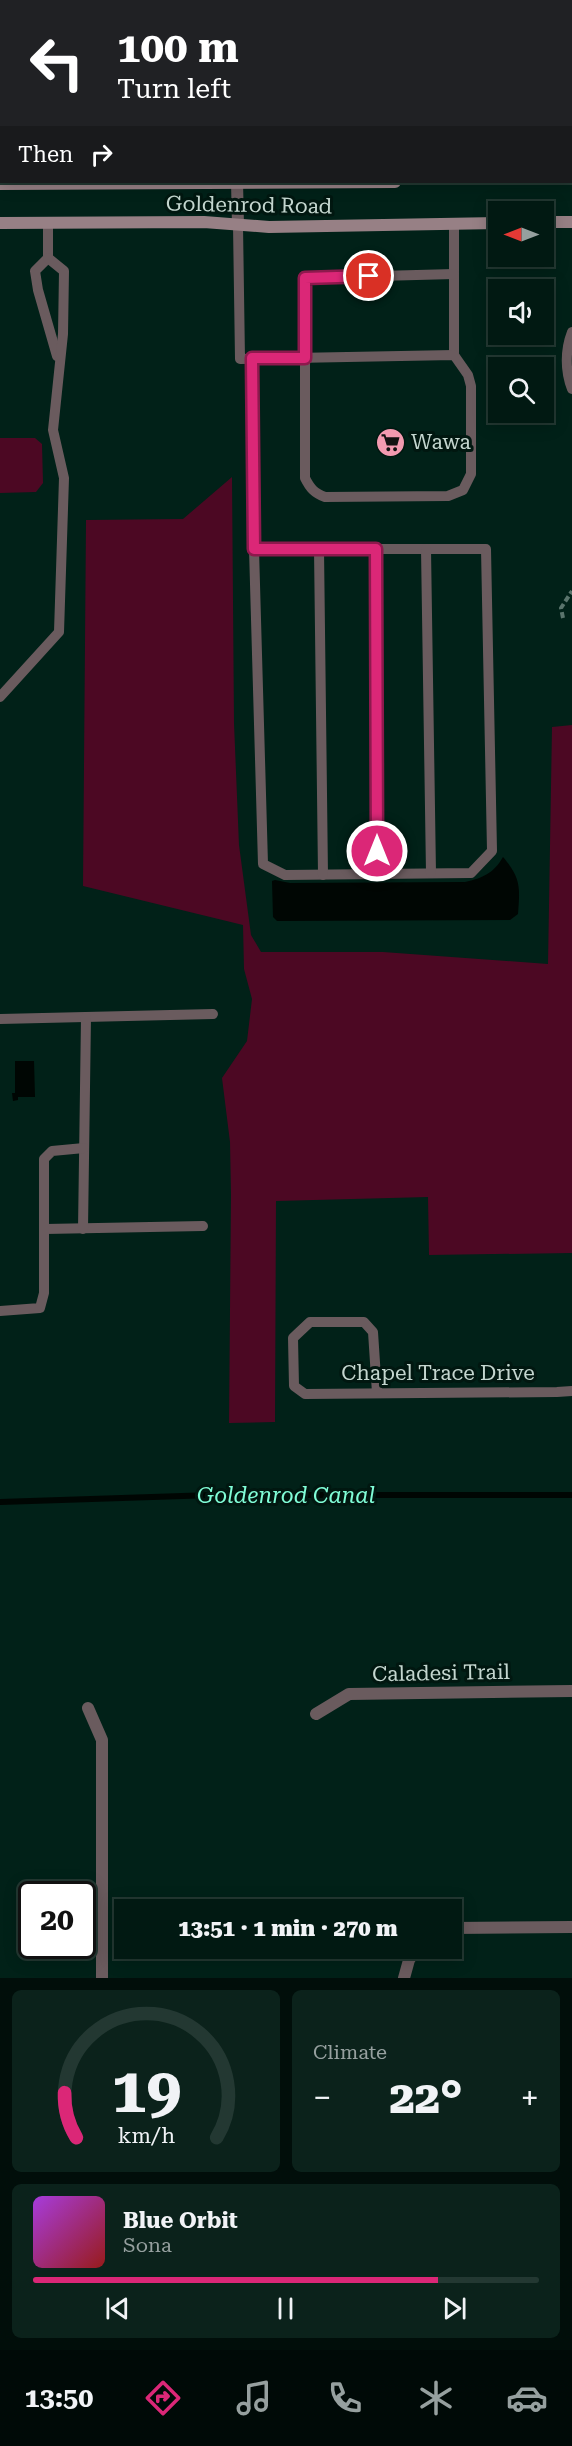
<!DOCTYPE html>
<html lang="en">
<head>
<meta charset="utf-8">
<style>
  body { margin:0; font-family:"Roboto Serif",serif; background:#0b221b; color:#f1f3f6; height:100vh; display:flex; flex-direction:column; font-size:22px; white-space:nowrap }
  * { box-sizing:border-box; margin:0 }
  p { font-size:20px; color:#96a09f }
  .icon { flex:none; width:33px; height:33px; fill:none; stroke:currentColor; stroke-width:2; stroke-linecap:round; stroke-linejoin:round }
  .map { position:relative; height:1978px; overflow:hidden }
  .details { display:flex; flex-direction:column; gap:12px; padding:12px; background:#010e0a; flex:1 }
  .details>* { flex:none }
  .top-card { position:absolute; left:0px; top:0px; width:573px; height:183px; box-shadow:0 3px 15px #0003,0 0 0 2px #233832; background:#202124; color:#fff; overflow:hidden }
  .needle { width:39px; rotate:270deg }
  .tools { position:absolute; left:488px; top:201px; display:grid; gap:12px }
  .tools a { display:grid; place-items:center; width:66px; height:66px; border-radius:0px; background:#011912; box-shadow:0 3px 15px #0003,0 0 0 2px #233832; font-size:30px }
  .speed { position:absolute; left:18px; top:1881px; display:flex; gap:12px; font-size:30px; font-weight:700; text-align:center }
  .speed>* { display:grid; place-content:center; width:78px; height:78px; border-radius:50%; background:#011912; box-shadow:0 3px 15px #0003,0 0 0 2px #233832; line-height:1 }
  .speed .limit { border:3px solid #111; border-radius:9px; background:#fff; color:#111 }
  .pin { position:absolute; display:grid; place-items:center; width:51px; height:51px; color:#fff; margin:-26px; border:3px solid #fff; border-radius:50%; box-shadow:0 2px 6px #0007 }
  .me { position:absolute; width:66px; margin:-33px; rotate:0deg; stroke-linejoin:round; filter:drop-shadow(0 0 4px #0008) }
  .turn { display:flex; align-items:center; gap:21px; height:126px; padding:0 18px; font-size:27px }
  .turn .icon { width:78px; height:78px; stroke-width:2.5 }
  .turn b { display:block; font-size:42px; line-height:51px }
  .then { display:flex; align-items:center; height:57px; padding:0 18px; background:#0003; gap:12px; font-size:22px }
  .big { font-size:45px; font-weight:800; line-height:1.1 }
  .details .card { flex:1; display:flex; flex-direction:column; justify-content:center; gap:9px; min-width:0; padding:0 21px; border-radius:9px; background:#0b221b }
  .details .dial { align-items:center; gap:0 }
  .dial svg { height:156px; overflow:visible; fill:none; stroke:#233832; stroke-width:7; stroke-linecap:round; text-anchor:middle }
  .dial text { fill:#f1f3f6; stroke:none }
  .song { display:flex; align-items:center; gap:18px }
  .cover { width:72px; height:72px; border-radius:9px; background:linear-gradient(135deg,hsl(280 70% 55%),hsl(0 70% 35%)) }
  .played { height:6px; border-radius:3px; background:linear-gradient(90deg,#db2777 80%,#233832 80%) }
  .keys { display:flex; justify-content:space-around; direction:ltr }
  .heat { display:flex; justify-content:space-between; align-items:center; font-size:33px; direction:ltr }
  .details .tiles { flex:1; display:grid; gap:12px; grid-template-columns:1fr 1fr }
  .card:last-child { grid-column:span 2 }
  .trip { position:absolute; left:114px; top:1899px; width:348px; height:60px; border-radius:0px; background:#011912; box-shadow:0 3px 15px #0003,0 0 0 2px #233832; font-weight:800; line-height:60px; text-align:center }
  .tab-bar { display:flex; height:96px; justify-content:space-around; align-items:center; background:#000a07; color:#96a09f }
  .tab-bar .icon { width:42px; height:42px }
  .tab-bar .active { color:#db2777 }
  .tab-bar b { font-size:27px; color:#f1f3f6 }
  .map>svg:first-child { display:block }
  .green { fill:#4c0823 }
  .water { fill:#000603 }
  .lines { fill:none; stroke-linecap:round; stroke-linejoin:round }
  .stream { stroke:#000603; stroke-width:6 }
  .path { stroke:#5a746c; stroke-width:4; stroke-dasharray:6 3; stroke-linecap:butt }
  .service { stroke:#6a5b5e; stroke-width:10 }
  .minor { stroke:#6a5b5e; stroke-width:12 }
  .tertiary { stroke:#6a5b5e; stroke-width:12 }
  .secondary { stroke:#978085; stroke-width:12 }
  .route-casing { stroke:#8e194d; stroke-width:15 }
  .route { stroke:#db2777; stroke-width:10 }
  .labels { text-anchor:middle; stroke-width:6; stroke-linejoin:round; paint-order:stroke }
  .street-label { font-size:21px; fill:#c4d6cf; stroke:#011710 }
  .poi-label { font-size:21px; fill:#c4d6cf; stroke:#011710; text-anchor:start }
  .water-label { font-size:22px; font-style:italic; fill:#80fdd7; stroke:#011710 }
</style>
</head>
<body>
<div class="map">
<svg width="572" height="1978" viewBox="0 0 572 1978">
  <rect width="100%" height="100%" fill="#012118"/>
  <g class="green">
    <path d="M0 438H35L42 444 43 483 36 492 0 493Z"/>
    <path d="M232 477 234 723 239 845 251 935 261 952H383L548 964 552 727 572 725V1253L429 1255 428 1197 276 1201 275 1422 229 1423 231 1195 230 1142 222 1078 247 1041 252 999 244 969 243 925 83 886 86 520 183 519Z"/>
  </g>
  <g class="water">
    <path d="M503 857C521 878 520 887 518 914L510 920 277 921 273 917 272 881 275 880 290 883 465 882C483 878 494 873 503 857Z"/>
    <path d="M15 1061H34L35 1097H18V1100L13 1101 12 1093H15Z"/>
  </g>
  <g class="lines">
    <path class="stream" d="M0 1502 213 1495H572"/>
    <path class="path" d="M563 618 561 608 572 591"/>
    <g class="service">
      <path d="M317 0V2"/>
      <path d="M443 0V2"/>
      <path d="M180 2 181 0"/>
      <path d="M48 222V258L35 271 38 290 57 356"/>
      <path d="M454 224V355"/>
      <path d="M238 225 240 359 454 355 468 375 471 386V474L463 490 448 496 325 497C314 493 310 488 305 478V278L454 274"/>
      <path d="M572 332C565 350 565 371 572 389"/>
      <path d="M252 358 254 549 263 864 285 875 471 873 492 851 486 549H254"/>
      <path d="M319 549 323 875"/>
      <path d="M376 549 377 874"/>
      <path d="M426 549 431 873"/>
      <path d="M0 697 59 632 64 478 53 430 63 334 64 271 48 258"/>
      <path d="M0 1019 213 1014"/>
      <path d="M45 1229 203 1226"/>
      <path d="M83 1229 86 1017"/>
      <path d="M0 1311 40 1308 44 1293V1159L52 1151 84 1148"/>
      <path d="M377 1393 373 1332 364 1322H310L293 1338 294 1386 305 1394 557 1392 572 1391"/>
    </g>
    <g class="minor">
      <path d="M88 1708 102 1740V1978"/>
      <path d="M316 1714 349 1694 572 1691"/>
      <path d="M452 1928 572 1927"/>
      <path d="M404 1978 409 1960 417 1948"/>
    </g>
    <g class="tertiary">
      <path d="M236 0V2"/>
      <path d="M237 182 238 225"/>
    </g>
    <g class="secondary">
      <path d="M0 184 395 182"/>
      <path d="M543 222H572"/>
      <path d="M0 223 204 222 269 227 498 223"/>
    </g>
  </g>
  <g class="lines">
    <defs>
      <path id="route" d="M369 276 305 278V358H252L254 549H376L377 851"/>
    </defs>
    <use href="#route" class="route-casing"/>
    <use href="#route" class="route"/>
  </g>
  <defs>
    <symbol id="supermarket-disc" viewBox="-11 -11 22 22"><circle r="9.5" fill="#f29ab0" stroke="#011710"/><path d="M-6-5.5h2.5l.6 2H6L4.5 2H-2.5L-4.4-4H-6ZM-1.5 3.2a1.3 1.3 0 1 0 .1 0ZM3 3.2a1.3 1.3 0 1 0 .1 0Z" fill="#111"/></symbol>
  </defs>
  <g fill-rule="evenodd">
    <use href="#supermarket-disc" x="374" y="426" width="33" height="33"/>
  </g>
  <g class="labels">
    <g class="street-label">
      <text transform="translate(249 205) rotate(1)" y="7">Goldenrod Road</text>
      <text x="438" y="1380">Chapel Trace Drive</text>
      <text transform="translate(441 1673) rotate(-1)" y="7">Caladesi Trail</text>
    </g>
    <g class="poi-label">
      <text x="411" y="449">Wawa</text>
    </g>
    <g class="water-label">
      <text x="286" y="1503">Goldenrod Canal</text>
    </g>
  </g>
</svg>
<div class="tools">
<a><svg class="needle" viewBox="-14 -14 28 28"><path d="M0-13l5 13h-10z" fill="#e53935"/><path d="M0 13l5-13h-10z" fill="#96a09f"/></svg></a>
<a><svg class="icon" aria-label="sound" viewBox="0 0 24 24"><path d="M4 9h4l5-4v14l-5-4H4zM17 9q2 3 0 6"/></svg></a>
<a><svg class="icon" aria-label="search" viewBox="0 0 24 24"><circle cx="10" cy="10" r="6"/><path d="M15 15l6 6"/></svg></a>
</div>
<div class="speed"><div class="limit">20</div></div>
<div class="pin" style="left:369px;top:276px;background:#d93025"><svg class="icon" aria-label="arrive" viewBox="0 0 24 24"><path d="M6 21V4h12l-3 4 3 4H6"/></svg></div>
<svg class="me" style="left:377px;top:851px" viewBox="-20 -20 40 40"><circle r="17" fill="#db2777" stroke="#fff" stroke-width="3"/><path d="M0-11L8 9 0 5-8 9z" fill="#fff"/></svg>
<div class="trip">13:51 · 1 min · 270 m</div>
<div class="top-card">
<div class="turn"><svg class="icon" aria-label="left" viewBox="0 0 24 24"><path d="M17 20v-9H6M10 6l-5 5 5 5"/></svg><div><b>100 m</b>Turn left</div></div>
<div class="then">Then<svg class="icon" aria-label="right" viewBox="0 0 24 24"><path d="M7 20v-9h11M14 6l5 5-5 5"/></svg></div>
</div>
</div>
<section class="details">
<div class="tiles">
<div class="card dial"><svg viewBox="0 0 100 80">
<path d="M14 69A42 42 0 1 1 86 69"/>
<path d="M14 69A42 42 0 0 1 8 46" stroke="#db2777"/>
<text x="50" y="56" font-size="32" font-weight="700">19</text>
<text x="50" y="72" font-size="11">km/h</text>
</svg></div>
<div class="card"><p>Climate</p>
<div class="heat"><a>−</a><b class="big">22°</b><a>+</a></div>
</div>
<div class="card">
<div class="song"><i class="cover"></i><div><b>Blue Orbit</b><p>Sona</p></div></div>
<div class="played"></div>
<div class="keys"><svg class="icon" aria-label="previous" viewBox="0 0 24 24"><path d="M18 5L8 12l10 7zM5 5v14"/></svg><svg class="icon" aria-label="pause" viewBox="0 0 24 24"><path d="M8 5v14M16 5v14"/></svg><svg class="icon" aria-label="next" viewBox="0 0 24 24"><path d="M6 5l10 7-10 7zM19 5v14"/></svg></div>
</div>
</div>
</section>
<nav class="tab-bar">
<b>13:50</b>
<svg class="icon active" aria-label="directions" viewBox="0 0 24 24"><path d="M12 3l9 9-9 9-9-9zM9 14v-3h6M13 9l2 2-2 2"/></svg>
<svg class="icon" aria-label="music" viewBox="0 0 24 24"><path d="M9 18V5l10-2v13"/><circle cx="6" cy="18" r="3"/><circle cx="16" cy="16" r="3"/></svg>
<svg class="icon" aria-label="phone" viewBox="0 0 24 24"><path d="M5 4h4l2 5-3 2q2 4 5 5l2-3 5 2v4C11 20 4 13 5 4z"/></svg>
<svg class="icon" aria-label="climate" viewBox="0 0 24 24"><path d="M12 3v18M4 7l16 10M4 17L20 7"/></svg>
<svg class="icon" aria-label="car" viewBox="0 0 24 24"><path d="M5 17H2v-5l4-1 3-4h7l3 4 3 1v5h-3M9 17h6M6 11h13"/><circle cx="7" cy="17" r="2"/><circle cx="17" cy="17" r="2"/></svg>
</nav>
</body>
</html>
